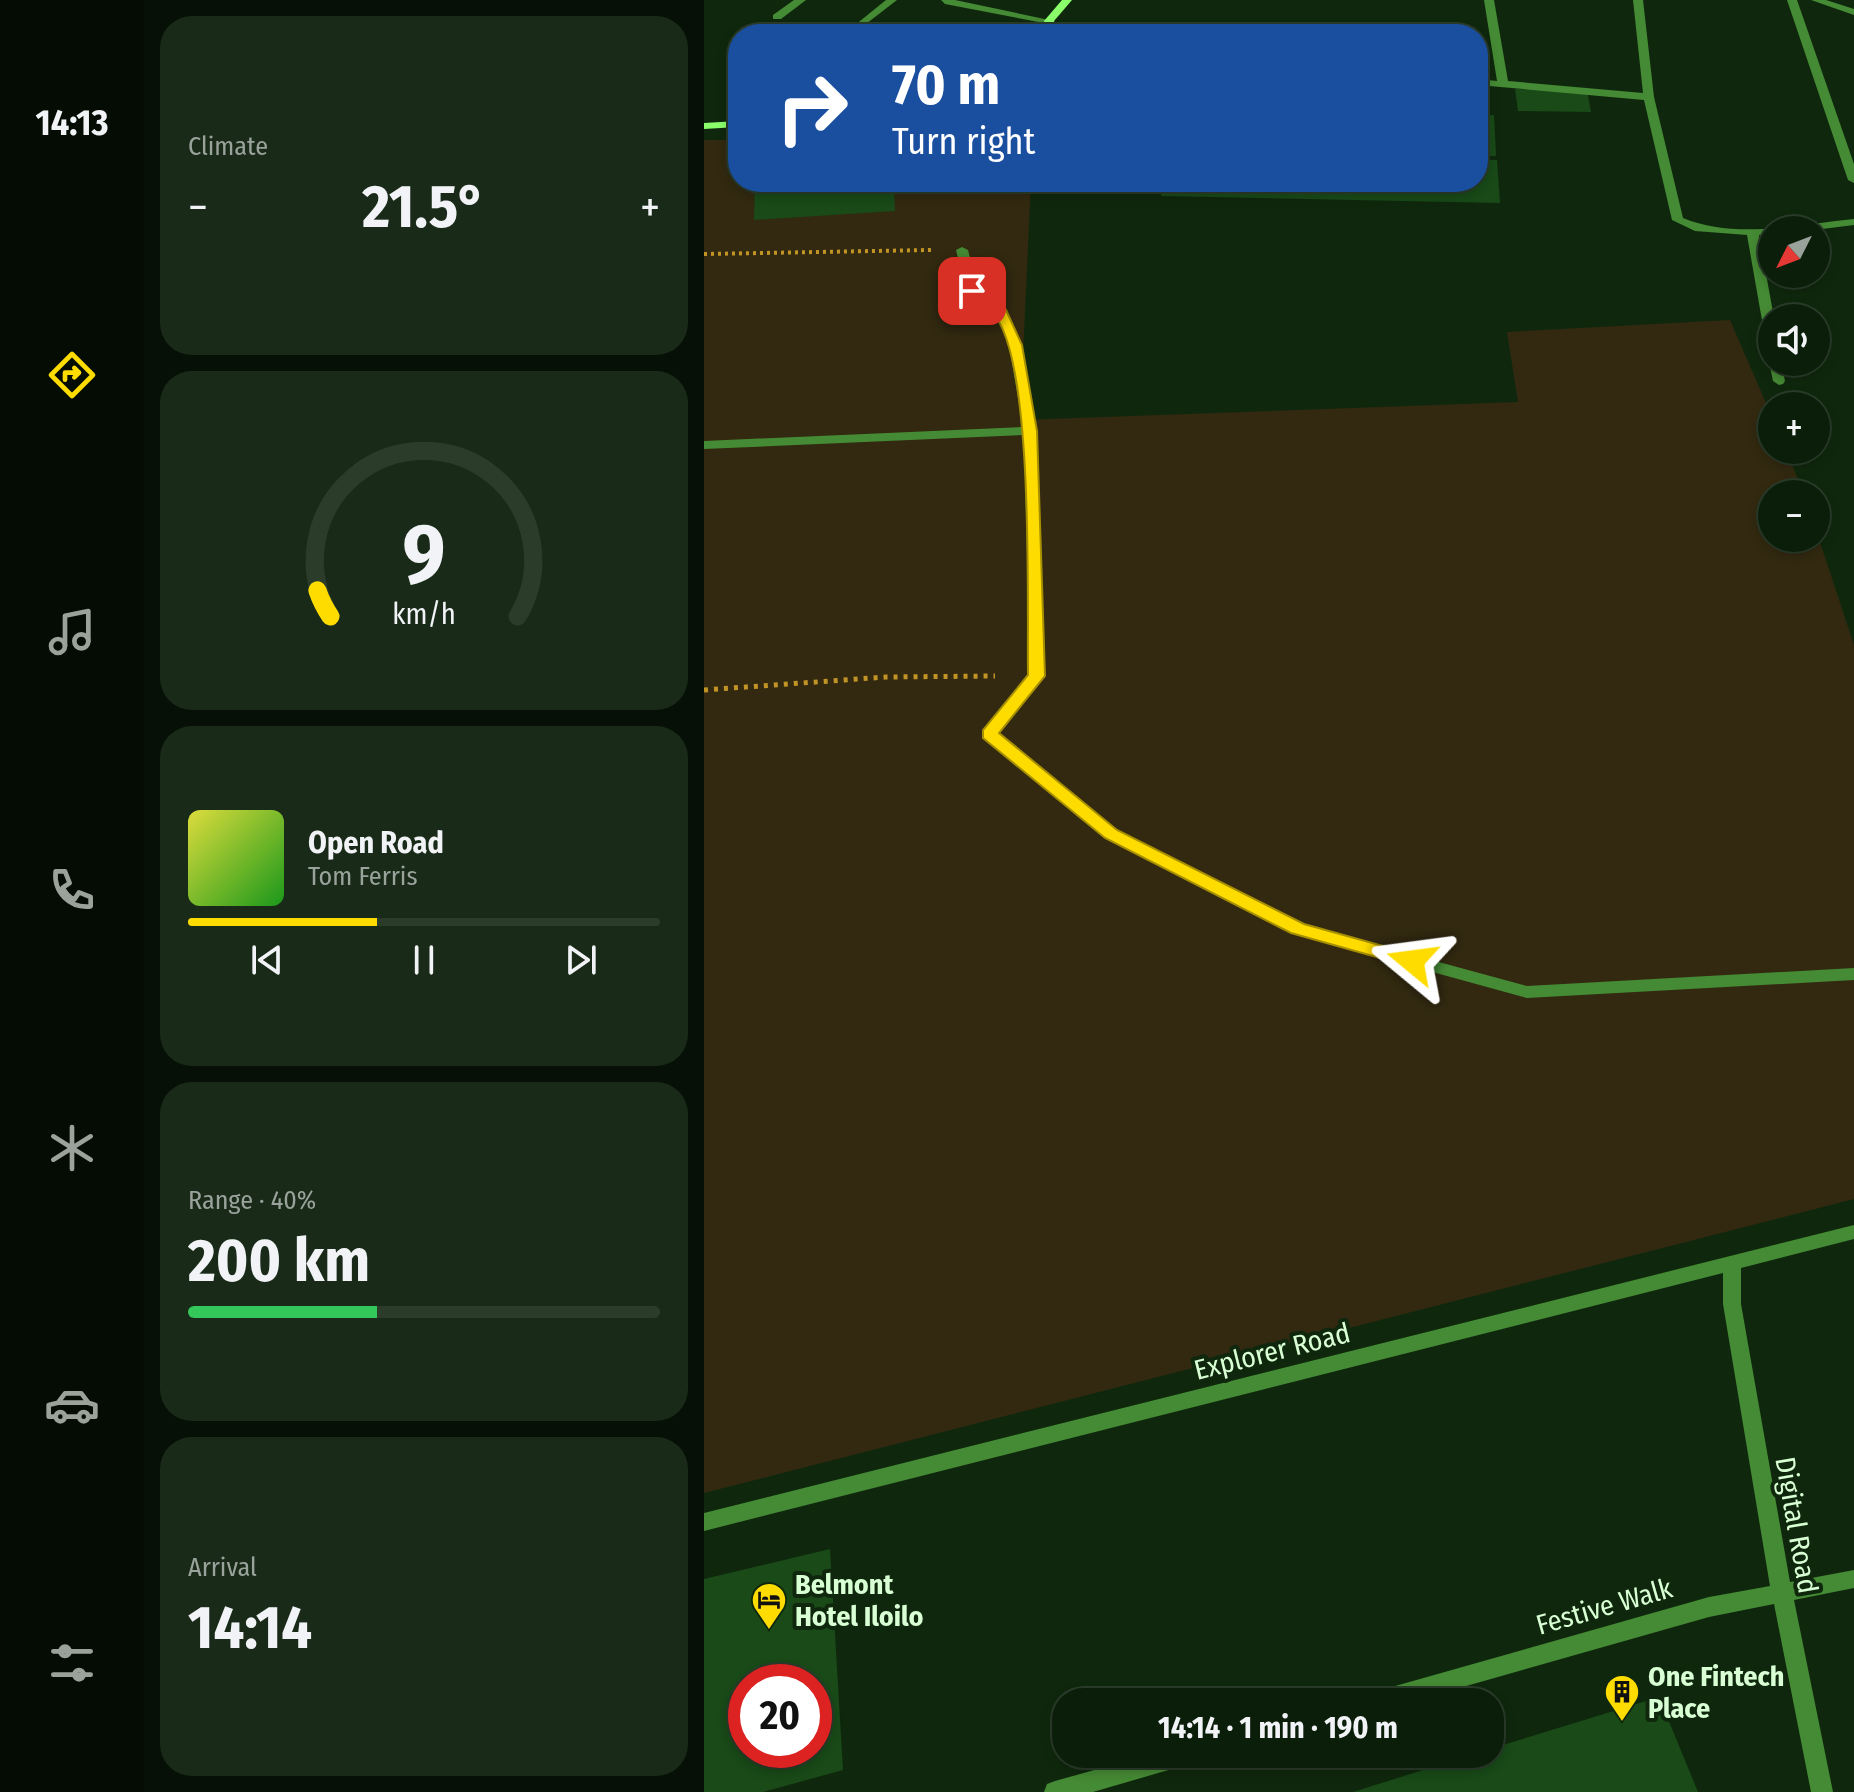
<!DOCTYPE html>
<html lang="en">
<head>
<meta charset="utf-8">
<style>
  body { margin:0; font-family:"Fira Sans Condensed",sans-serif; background:#192b18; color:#f1f3f6; height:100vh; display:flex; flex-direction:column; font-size:30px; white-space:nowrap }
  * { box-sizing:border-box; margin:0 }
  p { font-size:26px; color:#9aa29c }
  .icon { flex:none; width:44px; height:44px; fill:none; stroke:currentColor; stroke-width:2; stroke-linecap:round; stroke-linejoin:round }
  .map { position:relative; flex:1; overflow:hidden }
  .drawer { display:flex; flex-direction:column; gap:16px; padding:16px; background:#061006; width:560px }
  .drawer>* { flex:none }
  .guide { position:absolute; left:24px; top:24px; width:760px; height:168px; border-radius:32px; box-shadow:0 4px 12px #0003,0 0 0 2px #2b3c2b; background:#1a4fa0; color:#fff; overflow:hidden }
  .needle { width:52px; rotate:228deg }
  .buttons { position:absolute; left:1054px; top:216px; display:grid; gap:16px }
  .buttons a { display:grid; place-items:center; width:72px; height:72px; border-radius:50%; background:#0b1e0a; box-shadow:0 4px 12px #0003,0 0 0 2px #2b3c2b; font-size:40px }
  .speed { position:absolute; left:24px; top:1664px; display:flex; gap:16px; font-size:40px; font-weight:700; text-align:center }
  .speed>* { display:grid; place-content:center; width:104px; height:104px; border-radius:50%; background:#0b1e0a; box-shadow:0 4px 12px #0003,0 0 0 2px #2b3c2b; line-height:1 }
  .speed .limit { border:12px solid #d22; background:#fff; color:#111 }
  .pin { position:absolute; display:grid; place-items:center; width:68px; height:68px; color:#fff; margin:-34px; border-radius:16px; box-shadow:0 4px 12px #0006 }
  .me { position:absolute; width:88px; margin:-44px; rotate:286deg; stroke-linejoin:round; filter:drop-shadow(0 0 6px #0008) }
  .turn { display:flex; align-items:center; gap:28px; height:168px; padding:0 32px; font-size:36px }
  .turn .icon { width:104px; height:104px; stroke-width:2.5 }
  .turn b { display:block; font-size:56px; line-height:68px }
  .big { font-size:60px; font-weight:700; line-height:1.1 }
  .drawer .card { flex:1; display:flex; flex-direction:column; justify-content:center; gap:12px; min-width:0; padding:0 28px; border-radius:32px; background:#192b18 }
  .drawer .dial { align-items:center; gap:0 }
  .dial svg { height:208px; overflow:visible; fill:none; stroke:#2b3c2b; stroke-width:7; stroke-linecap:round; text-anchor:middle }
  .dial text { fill:#f1f3f6; stroke:none }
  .song { display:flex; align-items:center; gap:24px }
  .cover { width:96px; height:96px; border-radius:12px; background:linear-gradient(135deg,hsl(60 70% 55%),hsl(120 70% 35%)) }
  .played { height:8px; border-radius:4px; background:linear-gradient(90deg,#ffdc00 40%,#2b3c2b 40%) }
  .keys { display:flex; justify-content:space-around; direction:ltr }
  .heat { display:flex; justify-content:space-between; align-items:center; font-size:44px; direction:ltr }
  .charge { height:12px; border-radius:6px; background:linear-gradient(90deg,#34c759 40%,#2b3c2b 0) }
  .trip { position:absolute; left:348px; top:1688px; width:452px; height:80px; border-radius:32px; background:#0b1e0a; box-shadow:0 4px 12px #0003,0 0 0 2px #2b3c2b; font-weight:700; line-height:80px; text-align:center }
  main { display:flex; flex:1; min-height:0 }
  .dock { display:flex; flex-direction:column; width:144px; justify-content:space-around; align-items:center; background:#040c04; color:#9aa29c }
  .dock .icon { width:56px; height:56px }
  .dock .active { color:#ffdc00 }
  .dock b { font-size:36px; color:#f1f3f6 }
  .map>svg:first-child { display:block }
  .green { fill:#322910 }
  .building { fill:#194a18; fill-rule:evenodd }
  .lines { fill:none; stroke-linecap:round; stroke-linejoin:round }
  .path-far1 { stroke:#c29425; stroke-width:4; stroke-dasharray:3 4; stroke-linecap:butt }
  .path { stroke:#c29425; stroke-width:5; stroke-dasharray:4 6; stroke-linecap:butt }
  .lane { fill:#458a34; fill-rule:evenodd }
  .street { fill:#458a34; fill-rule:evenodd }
  .secondary { fill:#8aff6b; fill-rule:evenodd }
  .route { fill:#ffdc00; stroke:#a68f00; stroke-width:2 }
  .labels { text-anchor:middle; stroke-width:8; stroke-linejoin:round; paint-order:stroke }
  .near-street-label { font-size:28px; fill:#d9ffd4; stroke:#0f280d }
  .near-poi-label { font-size:28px; font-weight:bold; fill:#d9ffd4; stroke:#0f280d; text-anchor:start }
</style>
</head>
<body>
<main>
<nav class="dock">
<b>14:13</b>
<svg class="icon active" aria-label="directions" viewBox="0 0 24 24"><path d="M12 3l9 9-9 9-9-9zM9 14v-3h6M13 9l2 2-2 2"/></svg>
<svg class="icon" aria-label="music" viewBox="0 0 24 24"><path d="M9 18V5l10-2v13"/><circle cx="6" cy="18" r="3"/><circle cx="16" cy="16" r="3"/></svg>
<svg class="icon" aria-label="phone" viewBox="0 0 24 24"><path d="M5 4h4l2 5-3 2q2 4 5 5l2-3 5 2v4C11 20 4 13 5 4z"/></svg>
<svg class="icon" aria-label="climate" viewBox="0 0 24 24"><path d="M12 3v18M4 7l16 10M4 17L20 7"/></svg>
<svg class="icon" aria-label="car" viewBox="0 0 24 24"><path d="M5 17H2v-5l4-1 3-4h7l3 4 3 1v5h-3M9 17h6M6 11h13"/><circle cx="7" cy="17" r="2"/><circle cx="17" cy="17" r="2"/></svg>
<svg class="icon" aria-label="filters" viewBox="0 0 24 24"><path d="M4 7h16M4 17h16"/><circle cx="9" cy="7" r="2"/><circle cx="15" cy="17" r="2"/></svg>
</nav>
<section class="drawer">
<div class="card"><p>Climate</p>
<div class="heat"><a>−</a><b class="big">21.5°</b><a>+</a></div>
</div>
<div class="card dial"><svg viewBox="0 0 100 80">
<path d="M14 69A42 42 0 1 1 86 69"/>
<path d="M14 69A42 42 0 0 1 9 59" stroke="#ffdc00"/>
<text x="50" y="56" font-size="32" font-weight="700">9</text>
<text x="50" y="72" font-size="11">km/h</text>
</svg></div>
<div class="card">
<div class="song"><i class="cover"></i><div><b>Open Road</b><p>Tom Ferris</p></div></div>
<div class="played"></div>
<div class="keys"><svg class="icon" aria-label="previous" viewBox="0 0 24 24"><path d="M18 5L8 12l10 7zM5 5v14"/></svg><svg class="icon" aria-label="pause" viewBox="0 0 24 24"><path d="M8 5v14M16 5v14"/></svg><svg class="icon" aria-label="next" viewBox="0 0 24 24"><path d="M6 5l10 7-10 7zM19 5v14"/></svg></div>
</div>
<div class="card"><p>Range · 40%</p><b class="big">200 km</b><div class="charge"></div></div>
<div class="card"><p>Arrival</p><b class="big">14:14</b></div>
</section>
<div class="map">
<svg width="1150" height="1792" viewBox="0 0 1150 1792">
  <rect width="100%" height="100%" fill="#0f280d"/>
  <path class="green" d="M0 140H34V182H327L316 420 814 402 803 332 1026 320 1068 417V450H1082L1100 494H1068V538H1112V530L1150 645V1199L0 1493Z"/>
  <g class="building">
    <path d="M811 89 883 90 887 112 814 111Z"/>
    <path d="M774 115H790L792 156H774Z"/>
    <path d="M774 160H793L796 203 457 196 459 182H774Z"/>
    <path d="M51 182H190L191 211 50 220Z"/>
    <path d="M126 1549 139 1770 59 1792H0V1579ZM42 1682H110V1750H42Z"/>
    <path d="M955 1697 994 1792H649L770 1754H786V1749Z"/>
  </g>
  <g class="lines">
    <path class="path-far1" d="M0 254 227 250"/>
    <path class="path" d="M0 690 182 677 291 676"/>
    <g class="lane">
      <path d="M90 0H102L77 19H69V15Z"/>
      <path d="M182 0H193L149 34H140Z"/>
      <path d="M237 0H251L350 21 345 24 241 4Z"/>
      <path d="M258 247 264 250 274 289 302 310 317 345 332 431 340 676 294 733 413 830 599 925 823 986 1150 968V980L823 998 594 935 401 838 278 734 326 675 320 435 0 449V441L319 427 305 345 293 315 262 291 252 250Z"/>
    </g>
    <g class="street">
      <path d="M780 0H790L804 81 939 93 929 0H939L950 97 979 218C1032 240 1095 224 1150 219V225L1110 230H1068V234L1055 235 1070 318 1068 347 1062 343 1043 235 991 231 968 220 940 100 774 85V79L793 81Z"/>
      <path d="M1083 0H1093L1150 164V183L1144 180Z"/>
      <path d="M1107 0H1122L1150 9V15Z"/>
      <path d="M1067 359 1068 362H1077L1081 381 1079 384 1075 385 1069 381 1065 362Z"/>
      <path d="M1150 1225V1239L1037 1268V1304L1086 1582 1150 1570V1588L1090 1600 1129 1792H1107L1070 1604 1005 1617 706 1702H659L662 1695 670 1692 1005 1597 1066 1586 1019 1304V1273L0 1531V1513Z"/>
      <path d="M448 1754H496L493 1761 485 1764 389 1792H340L343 1784 351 1781Z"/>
    </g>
    <g class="secondary">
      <path d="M358 0H368L350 21 354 34H344L340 21Z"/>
      <path d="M34 121V127L0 129V123Z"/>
    </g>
  </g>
  <path class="route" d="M263 288H273L302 310 318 345 333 431 341 676 295 733 413 830 600 924 715 956V965L708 967 587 933 401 838 279 738V730L324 675C323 601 330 370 292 317 286 308 272 301 263 294Z"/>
  <defs>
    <symbol id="hotel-pin" viewBox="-11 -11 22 30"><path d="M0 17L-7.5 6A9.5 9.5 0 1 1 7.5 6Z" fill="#ffdc00" stroke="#0f280d"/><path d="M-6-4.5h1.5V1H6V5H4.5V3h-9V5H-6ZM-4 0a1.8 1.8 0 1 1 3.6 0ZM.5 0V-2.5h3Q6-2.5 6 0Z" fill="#111"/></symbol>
    <symbol id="building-pin" viewBox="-11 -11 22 30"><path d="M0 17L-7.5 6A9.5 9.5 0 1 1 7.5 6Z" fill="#ffdc00" stroke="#0f280d"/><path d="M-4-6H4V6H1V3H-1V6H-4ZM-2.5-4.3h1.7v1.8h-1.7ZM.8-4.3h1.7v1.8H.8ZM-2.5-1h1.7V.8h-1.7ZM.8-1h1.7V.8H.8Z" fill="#111"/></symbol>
  </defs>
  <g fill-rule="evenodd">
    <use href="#hotel-pin" x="45" y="1580" width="40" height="54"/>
    <use href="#building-pin" x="898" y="1672" width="40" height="54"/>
  </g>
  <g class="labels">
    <g class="near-street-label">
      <text transform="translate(568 1351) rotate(-14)" y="10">Explorer Road</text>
      <text transform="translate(1093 1525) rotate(80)" y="10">Digital Road</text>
      <text transform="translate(900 1606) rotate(-16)" y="10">Festive Walk</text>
    </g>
    <g class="near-poi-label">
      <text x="91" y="1594">Belmont<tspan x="91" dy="32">Hotel Iloilo</tspan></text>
      <text x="944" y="1686">One Fintech<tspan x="944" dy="32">Place</tspan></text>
    </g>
  </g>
</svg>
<div class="buttons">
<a><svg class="needle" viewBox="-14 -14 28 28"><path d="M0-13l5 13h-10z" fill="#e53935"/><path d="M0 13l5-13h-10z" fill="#9aa29c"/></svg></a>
<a><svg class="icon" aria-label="sound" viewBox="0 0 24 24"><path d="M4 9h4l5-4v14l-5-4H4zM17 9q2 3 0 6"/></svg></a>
<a>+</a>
<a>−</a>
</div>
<div class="speed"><div class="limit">20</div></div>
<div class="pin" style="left:268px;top:291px;background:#d93025"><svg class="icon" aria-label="arrive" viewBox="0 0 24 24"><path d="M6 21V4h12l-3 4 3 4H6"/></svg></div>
<svg class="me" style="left:708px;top:961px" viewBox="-20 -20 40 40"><path d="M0-17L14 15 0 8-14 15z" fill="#ffdc00" stroke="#fff" stroke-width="4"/></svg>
<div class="trip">14:14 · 1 min · 190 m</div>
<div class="guide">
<div class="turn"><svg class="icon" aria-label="right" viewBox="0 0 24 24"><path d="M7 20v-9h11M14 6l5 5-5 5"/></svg><div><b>70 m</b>Turn right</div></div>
</div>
</div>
</main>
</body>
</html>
